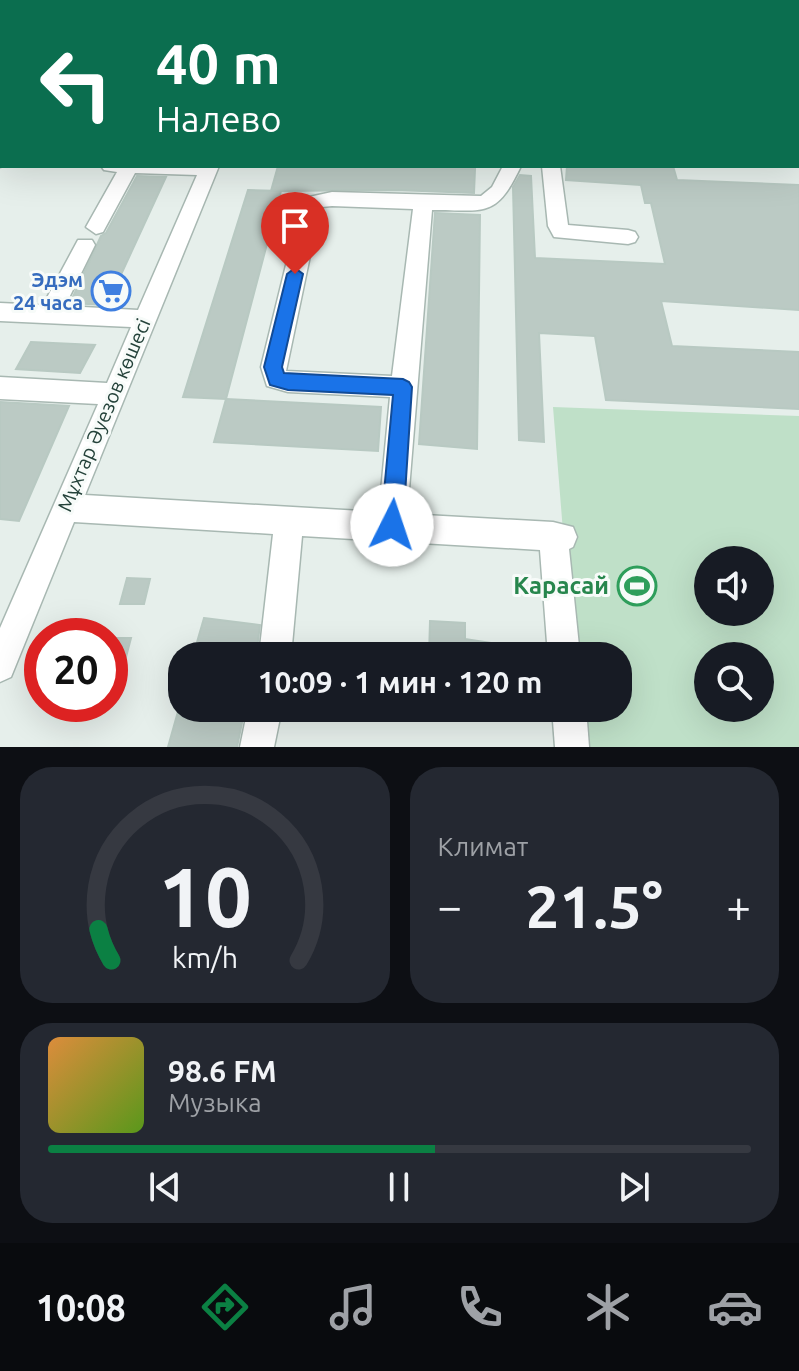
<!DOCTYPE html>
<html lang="ru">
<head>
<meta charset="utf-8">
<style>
  body { margin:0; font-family:Ubuntu,sans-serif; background:#242831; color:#f1f3f6; height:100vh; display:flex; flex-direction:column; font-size:30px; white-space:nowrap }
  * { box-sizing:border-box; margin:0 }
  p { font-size:26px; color:#9ea1a6 }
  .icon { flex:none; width:44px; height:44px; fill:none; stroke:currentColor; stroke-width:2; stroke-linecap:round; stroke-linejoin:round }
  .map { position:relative; height:747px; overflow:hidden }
  .panel { display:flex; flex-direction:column; gap:20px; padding:20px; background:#0d0f14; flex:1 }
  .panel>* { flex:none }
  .guide { position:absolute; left:0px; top:0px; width:800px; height:168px; box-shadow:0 8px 32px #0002; background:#0b6e4f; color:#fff; overflow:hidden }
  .controls { position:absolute; left:694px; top:546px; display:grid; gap:16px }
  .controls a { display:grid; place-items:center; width:80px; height:80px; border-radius:50%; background:#171b24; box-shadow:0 8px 32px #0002; font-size:40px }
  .speed { position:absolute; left:24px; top:618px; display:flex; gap:16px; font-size:40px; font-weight:700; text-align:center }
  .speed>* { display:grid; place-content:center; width:104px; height:104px; border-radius:50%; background:#171b24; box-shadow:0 8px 32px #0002; line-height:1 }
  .speed .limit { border:12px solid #d22; background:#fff; color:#111 }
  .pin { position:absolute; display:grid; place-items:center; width:68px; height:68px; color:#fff; margin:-82px -34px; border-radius:50% 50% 50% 0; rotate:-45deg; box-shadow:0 0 8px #0007 }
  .pin .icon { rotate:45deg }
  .me { position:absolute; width:88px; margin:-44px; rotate:4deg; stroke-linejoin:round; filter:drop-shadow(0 0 6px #0008) }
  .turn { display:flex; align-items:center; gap:28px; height:168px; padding:0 24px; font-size:36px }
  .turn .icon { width:104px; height:104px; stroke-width:2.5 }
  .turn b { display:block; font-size:56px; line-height:68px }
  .big { font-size:60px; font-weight:600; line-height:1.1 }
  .panel .card { flex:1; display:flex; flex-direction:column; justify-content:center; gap:12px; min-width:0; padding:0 28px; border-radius:32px; background:#242831 }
  .panel .dial { align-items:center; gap:0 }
  .dial svg { height:208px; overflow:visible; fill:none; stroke:#363941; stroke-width:7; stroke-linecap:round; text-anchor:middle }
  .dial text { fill:#f1f3f6; stroke:none }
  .song { display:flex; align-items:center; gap:24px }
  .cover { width:96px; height:96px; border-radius:12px; background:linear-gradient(135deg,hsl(30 70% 55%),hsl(90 70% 35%)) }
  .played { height:8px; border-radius:4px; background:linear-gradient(90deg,#0b8043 55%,#363941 55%) }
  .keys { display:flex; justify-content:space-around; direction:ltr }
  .heat { display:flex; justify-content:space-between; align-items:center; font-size:44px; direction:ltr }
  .panel .tiles { flex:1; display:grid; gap:20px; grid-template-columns:1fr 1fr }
  .card:last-child { grid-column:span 2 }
  .trip { position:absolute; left:168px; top:642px; width:464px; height:80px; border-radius:32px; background:#171b24; box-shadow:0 8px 32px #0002; font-weight:600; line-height:80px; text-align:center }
  .menu { display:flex; height:128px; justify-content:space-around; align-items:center; background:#090b0e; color:#9ea1a6 }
  .menu .icon { width:56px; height:56px }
  .menu .current { color:#0b8043 }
  .menu b { font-size:36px; color:#f1f3f6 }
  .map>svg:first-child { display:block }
  .green { fill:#bfe0c8; fill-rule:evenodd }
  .building { fill:#bbcac4; stroke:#b8c9c2; stroke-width:2 }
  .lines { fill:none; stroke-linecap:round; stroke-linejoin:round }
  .minor-casing { stroke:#a8b8b2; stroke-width:3 }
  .major-casing { stroke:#c2cac8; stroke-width:3 }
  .minor { fill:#fff; fill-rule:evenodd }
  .major { fill:#6aa596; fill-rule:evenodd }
  .route { fill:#1a73e8; stroke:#114b97; stroke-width:2 }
  .labels { text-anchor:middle; stroke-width:6; stroke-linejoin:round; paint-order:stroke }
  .shop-label { font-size:20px; font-weight:bold; fill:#366cbe; stroke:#f7fbf9; text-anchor:end }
  .street-label { font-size:20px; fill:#24423a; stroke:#f7fbf9 }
  .near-leisure-label { font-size:24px; font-weight:bold; fill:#27864d; stroke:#f7fbf9; text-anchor:end }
</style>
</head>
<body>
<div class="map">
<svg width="799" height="747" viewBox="0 0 799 747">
  <rect width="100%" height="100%" fill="#e6efeb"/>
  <path class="green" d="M553 407 799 416V747H580L577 708H618V656H573ZM708 560H760V612H708ZM708 656H760V708H708Z"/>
  <g class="building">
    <path d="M278 166 475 169 474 193 396 190 271 191Z"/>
    <path d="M567 166H673L677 180 799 185V310L661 301 672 346 799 352V409L606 400 595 336 539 333 544 442 519 440 513 187 520 175 531 176 535 258 665 264 651 203H645L641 185 566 180Z"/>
    <path d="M137 176 166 177 107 305 70 303 101 236 106 233Z"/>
    <path d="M248 190 281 191 226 399 183 397Z"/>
    <path d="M435 213 480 215 477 449 419 444Z"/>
    <path d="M31 342 95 345 80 373 16 369Z"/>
    <path d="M226 399 381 407 378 451 214 442Z"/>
    <path d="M0 402 69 406 19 521 0 519Z"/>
    <path d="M127 578 150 579 144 604H120Z"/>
    <path d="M204 618 260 625 256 656H193Z"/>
    <path d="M430 621 465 623V639L505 645V656H429Z"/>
    <path d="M110 638H131L116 695 110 694Z"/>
    <path d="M179 708H245L237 747H168Z"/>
  </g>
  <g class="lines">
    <defs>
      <g id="minor">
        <path d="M202 0H216L201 2Z"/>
        <path d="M268 0H282L267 2Z"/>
        <rect x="338" y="0" width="14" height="2"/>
        <rect x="497" y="0" width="14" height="2"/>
        <rect x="572" y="0" width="14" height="2"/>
        <path d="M613 0H627L628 2H614Z"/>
        <path d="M0 62 2 63V73L0 72Z"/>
        <rect x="0" y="109" width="2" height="10"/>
        <rect x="798" y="143" width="1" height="12"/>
        <path d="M2 153 3 166 0 167V154Z"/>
        <path d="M101 166H219L85 495 379 512 390 397 288 392 267 386 261 367 299 212 309 197 332 192 481 196 492 187 503 166H521C496 219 485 210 432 210L407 514 553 522 573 527 577 537 573 547 569 549 580 656H548L540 550 302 536 291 656H259L273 534 74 522 11 677 0 682V628L98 404 0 399V377L107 383 131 327 0 321V303L43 305 78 240H92L95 245 65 306 138 310 197 175 135 173 103 232 96 234 86 227 117 172 104 170ZM332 206 413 209 392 376 286 371 319 213 322 207Z"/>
        <path d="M542 166H560L568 225 628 230 635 232 638 237 635 242 628 244 554 237 548 226Z"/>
        <path d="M248 708H282L274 747H240Z"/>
        <path d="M552 708H586L589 747H555Z"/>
      </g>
      <g id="major">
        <path d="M780 0H794L795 2H781Z"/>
        <rect x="798" y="14" width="1" height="9"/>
      </g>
    </defs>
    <use href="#minor" class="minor-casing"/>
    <use href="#major" class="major-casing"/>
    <use href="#minor" class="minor"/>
    <use href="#major" class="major"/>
  </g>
  <path class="route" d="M295 268 303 274 282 367 284 373 403 379 409 382 412 387 403 525 400 533 392 536 384 533 381 525 393 395 288 390 270 385 264 367 287 274Z"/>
  <defs>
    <symbol id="supermarket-ring" viewBox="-11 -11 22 22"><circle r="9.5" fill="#f7fbf9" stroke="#3f7fe0" stroke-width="1.5"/><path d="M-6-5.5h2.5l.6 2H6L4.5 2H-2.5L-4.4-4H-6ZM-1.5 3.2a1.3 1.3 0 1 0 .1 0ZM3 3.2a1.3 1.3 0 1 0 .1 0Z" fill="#3f7fe0"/></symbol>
    <symbol id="stadium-ring" viewBox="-11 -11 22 22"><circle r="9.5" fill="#f7fbf9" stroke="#2e9e5b" stroke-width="1.5"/><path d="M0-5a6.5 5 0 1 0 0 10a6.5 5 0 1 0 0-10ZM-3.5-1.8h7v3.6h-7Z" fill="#2e9e5b"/></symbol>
  </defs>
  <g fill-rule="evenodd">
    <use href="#supermarket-ring" x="89" y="269" width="44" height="44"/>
    <use href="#stadium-ring" x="615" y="564" width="44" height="44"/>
  </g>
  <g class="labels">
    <g class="shop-label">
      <text x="83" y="287">Эдэм<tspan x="83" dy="23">24 часа</tspan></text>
    </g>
    <g class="street-label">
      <text transform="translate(104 415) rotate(-67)" y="7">Мұхтар Әуезов көшесі</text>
    </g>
    <g class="near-leisure-label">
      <text x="609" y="594">Карасай</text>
    </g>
  </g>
</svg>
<div class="controls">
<a><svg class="icon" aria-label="sound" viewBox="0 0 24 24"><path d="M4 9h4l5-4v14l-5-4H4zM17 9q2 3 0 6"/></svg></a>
<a><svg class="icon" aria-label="search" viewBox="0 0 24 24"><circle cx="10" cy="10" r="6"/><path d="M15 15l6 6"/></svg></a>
</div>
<div class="speed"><div class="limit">20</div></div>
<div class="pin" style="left:295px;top:274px;background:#d93025"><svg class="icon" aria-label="arrive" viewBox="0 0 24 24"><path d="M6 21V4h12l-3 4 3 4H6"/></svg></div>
<svg class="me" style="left:392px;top:525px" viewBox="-20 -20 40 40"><circle r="19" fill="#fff"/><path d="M0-13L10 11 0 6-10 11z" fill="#1a73e8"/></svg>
<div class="trip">10:09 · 1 мин · 120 m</div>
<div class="guide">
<div class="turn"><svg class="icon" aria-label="left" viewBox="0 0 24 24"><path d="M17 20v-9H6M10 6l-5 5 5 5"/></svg><div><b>40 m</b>Налево</div></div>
</div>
</div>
<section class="panel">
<div class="tiles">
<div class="card dial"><svg viewBox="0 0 100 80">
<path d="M14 69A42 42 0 1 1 86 69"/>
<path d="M14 69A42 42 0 0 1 9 57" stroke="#0b8043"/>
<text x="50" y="56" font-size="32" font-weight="700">10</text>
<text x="50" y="72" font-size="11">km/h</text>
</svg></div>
<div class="card"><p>Климат</p>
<div class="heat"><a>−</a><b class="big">21.5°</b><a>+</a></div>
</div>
<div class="card">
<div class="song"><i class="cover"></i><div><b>98.6 FM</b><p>Музыка</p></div></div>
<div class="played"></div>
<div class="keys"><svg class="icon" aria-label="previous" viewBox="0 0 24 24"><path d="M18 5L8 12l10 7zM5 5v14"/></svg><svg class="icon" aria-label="pause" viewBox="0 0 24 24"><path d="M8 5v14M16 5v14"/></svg><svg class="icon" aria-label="next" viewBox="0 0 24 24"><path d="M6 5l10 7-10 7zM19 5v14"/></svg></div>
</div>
</div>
</section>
<nav class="menu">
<b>10:08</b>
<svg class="icon current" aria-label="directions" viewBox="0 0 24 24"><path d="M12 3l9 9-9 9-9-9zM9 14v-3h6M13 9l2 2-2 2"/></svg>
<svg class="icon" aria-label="music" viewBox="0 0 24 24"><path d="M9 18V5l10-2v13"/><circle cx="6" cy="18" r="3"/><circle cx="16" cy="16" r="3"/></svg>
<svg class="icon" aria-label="phone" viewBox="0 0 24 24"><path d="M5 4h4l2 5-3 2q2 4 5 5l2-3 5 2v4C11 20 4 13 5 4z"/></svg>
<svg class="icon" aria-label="climate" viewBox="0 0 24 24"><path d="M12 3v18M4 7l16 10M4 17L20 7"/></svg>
<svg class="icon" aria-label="car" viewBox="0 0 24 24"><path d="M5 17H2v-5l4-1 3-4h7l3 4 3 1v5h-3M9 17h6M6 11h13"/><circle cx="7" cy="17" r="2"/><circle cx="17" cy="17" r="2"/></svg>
</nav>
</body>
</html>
